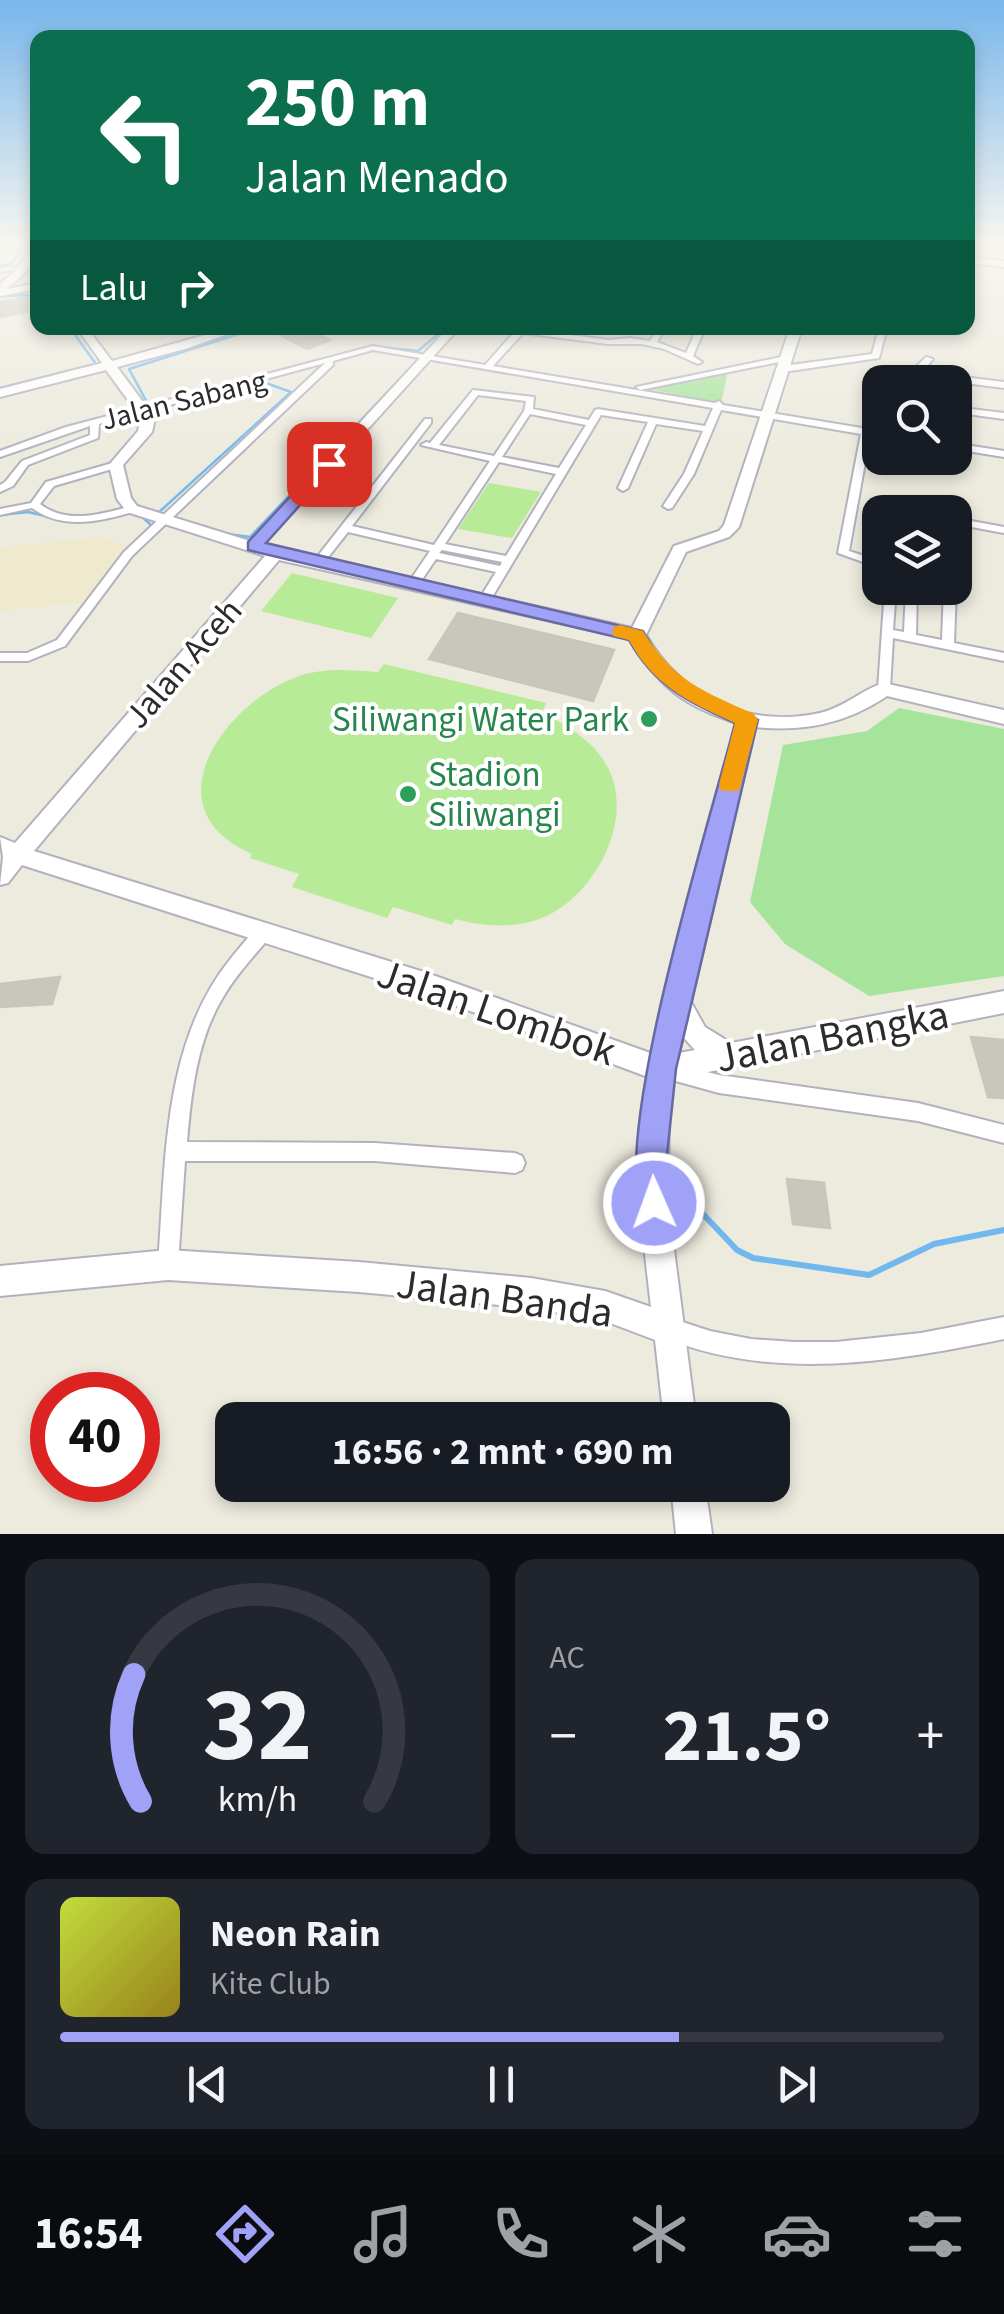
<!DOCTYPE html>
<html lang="id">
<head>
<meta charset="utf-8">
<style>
  body { margin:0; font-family:"Source Sans 3",sans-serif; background:#20242c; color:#f1f3f6; height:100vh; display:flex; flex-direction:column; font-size:38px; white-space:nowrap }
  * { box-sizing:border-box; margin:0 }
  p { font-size:32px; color:#9ea1a6 }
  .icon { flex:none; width:55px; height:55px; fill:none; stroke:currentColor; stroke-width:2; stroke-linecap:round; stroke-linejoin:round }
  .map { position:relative; height:1534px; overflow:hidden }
  .drawer { display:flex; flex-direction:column; gap:25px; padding:25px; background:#0d0f14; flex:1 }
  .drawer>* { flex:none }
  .banner { position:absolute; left:30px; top:30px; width:945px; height:305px; border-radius:20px; box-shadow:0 5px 15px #0003; background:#0b6e4f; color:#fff; overflow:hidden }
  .fabs { position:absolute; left:862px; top:365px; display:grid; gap:20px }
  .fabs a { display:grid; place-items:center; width:110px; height:110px; border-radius:20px; background:#171b24; box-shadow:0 5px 15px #0003; font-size:50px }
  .speed { position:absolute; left:30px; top:1372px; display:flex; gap:20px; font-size:50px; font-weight:700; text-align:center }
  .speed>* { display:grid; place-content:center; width:130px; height:130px; border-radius:50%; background:#171b24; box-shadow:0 5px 15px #0003; line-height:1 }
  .speed .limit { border:15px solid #d22; background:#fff; color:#111 }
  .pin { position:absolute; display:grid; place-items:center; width:85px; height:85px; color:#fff; margin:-42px; border-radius:20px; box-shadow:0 5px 15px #0006 }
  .me { position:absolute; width:110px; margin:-55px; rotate:358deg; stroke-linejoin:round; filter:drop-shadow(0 0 8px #0008) }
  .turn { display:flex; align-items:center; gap:35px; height:210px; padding:0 50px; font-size:45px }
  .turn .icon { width:130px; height:130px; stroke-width:2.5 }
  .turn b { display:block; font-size:70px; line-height:85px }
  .then { display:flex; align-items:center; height:95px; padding:0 50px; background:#0003; gap:20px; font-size:38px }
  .big { font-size:75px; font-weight:700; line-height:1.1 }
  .drawer .tile { flex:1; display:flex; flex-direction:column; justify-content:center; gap:15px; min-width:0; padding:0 35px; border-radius:20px; background:#20242c }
  .drawer .dial { align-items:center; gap:0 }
  .dial svg { height:260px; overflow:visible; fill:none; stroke:#363941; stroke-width:7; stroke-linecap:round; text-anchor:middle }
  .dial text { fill:#f1f3f6; stroke:none }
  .song { display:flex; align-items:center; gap:30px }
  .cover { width:120px; height:120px; border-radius:15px; background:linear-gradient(135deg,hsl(70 70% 55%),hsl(50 70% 35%)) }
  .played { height:10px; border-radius:5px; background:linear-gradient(90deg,#a0a2f8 70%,#363941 70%) }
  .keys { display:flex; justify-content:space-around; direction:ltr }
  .heat { display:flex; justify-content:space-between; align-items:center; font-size:55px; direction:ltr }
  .drawer .tiles { flex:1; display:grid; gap:25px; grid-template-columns:1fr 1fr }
  .tile:last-child { grid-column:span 2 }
  .trip { position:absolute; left:215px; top:1402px; width:575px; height:100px; border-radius:20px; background:#171b24; box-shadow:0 5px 15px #0003; font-weight:700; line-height:100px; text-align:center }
  .tabs { display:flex; height:160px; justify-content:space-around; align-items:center; background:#090b0e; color:#9ea1a6 }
  .tabs .icon { width:70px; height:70px }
  .tabs .active { color:#a0a2f8 }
  .tabs b { font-size:45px; color:#f1f3f6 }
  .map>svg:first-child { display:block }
  .education { fill:#efeace }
  .green { fill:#a7e49b }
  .pitch { fill:#b8eb97 }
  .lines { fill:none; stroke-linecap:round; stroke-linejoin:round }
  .stream-far1 { stroke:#71b8ef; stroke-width:2.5 }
  .stream { stroke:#71b8ef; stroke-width:6 }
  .building { fill:#c9c6be; stroke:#c9c6b8; stroke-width:2.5 }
  .street-casing { stroke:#b2b2bf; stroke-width:4 }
  .secondary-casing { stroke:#b2b2bf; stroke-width:4 }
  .street { fill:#fff; fill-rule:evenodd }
  .secondary { fill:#fff; fill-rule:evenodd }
  .route { fill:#a0a2f8; stroke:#6869a1; stroke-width:2.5 }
  .slow { fill:#f59e0b }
  .leisure-dot { fill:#2e9e5b; stroke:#fff; stroke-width:4 }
  .labels { text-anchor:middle; stroke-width:8; stroke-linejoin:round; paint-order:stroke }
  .far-street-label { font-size:30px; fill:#2c2c2c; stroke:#fff }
  .street-label { font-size:35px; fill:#2c2c2c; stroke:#fff }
  .leisure-label { font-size:35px; fill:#27864d; stroke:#fff; text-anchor:end }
  .near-street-label { font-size:42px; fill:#2c2c2c; stroke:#fff }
</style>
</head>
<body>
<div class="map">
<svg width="1004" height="1534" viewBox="0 0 1004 1534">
  <rect width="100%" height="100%" fill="#edeade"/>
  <path class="education" d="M103 537 128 547 98 582 88 602 0 611V547Z"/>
  <g class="green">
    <path d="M728 371 721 403 649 389 650 387Z"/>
    <path d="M899 708 1004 729V976L869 996 785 944 750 902 783 745 867 731Z"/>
  </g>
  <g class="pitch">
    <path d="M489 483 541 492 512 538 458 529Z"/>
    <path d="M292 573 398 598 371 638 261 611Z"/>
    <path d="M384 664 546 703 542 712C567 726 593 740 607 766 637 819 593 900 539 919 512 929 482 926 455 919L452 925 393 907 387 918 292 887 299 874 250 858 252 854C150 810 221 707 294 678 321 667 350 670 378 672Z"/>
  </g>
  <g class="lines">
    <g class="stream-far1">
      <path d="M0 266 13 263 21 245"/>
      <path d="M6 296 38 295"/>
      <path d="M345 353 372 346 418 351 445 328"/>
      <path d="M0 388 96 364 70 328"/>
      <path d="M149 406 129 369 245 332"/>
      <path d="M153 417 154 409 263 382 291 392 157 514"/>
      <path d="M0 515 28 512 63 520"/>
      <path d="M141 516 151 525 141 537"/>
      <path d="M228 534 250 537 417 361 415 356"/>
    </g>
    <path class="stream" d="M703 1214 737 1250 753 1258 869 1275 934 1244 1004 1230"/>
  </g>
  <g class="building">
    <path d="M30 297 38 302V310L0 317V302Z"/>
    <path d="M267 328H306L330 340 307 349Z"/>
    <path d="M458 613 614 650 593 701 429 659Z"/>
    <path d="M60 977 52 1004 0 1007V984Z"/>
    <path d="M971 1037 1004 1040V1098L988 1097Z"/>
    <path d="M787 1179 824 1183 830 1228 793 1224Z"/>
  </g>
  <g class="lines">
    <defs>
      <g id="street">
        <path d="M18 267V269L0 272V268Z"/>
        <path d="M518 328 608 340 630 338 650 341 657 328H665L657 342 686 353 697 328H705L693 356 702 362 698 364 664 349 642 344H608L523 333 493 366 715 403 719 401 723 405 880 431V437L870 435 849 551 880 561V568L838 553 861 434 721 410 694 474 672 508 668 509 663 506 684 474 703 431 656 424 628 488 623 491 618 488 648 422 601 415 488 604H480L478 601 496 572 436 559 417 587H409L407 585 430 551 348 532 322 565H314V561L425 419H431V423L352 526 434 545 490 461 421 445 426 442 430 443 473 390 534 397 533 409 589 420 595 410 598 409 705 426 713 408 373 350 333 361V365L132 556 65 646 28 661H0V653H27L57 640 124 552 325 363 99 424 98 438 28 465 13 486 0 492V485L5 482 22 461 90 435V426L0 457V451L66 427 373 346 485 365ZM478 395 526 401 524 411 494 456 439 445ZM530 414 586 425 559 468 502 457ZM499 462 556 474 506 556 445 544ZM442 550 502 562 500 566 439 553Z"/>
        <path d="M879 328H887L879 358 783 372 779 369 783 366 872 354Z"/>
        <path d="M786 356H789V360L640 390 636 387Z"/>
        <path d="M926 357 933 359 922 372 1004 382V388L918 377 910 379 911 372Z"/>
        <path d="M963 408 1004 413V419L967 414 966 445 1004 451V457L955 449 959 411Z"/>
        <path d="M116 462 121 465 119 467 54 486 40 504C67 525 102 514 132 506L137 509 136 511C102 521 63 531 32 508L0 515V509L31 503 46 482Z"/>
        <path d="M955 518 1004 527V533L955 524Z"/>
        <path d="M955 587 956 588 954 643 1004 653V661L893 638 890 689 884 693 880 692 878 689 885 588H896L893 630 904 632 906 588H917L916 635 942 640 944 588Z"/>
        <path d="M264 925 270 927 272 932 270 937C253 957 235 976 222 999 197 1041 191 1094 187 1142L375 1143 515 1153 522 1156 525 1163 522 1170 515 1173 375 1161H185L178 1265 175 1272 168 1275 161 1272 158 1265C166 1161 162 1042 232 957 242 946 251 931 264 925Z"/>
        <path d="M671 1063 719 1075 918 1103 1004 1125V1143L918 1121 719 1093 665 1078 662 1072 665 1066Z"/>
        <path d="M1004 1317V1339C892 1362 772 1382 662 1337L659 1329 662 1321 670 1318 710 1331 751 1339 794 1342H836L921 1333Z"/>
      </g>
      <g id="secondary">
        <path d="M34 245H38C38 264 20 277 7 289L38 283V289L0 296V284L16 270Z"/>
        <path d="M968 257 1004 261V267L968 263Z"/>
        <path d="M77 328H87L112 361 230 328H245L185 349 117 367 155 418 152 432 123 465 131 498 137 506 250 541 448 328H459L263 545 632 628 674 546 719 531 724 525 790 328H802L739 527 729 537 686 552 646 635C682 697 748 729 820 713 845 707 861 690 884 683L1004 710V724L887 696C845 724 804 732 755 727L691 1002 705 1027 731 1043 1004 991V1013L673 1079 669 1096 668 1203 696 1420H664L655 1340 605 1321 531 1308 359 1292 168 1280 0 1296V1266L168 1250 359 1262 531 1278 605 1291 651 1307C643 1236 630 1147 648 1077L427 995 22 865 8 883 0 885 3 857 0 837 15 843 265 556 127 512 117 499 109 465 138 431 141 418 106 370 0 397V389L102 363ZM279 560 631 639C658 687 684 706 737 723L653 1054 427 973 34 851ZM683 1037 695 1050 679 1053Z"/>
        <path d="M671 1485H705L712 1534H676Z"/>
      </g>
    </defs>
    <use href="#street" class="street-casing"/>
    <use href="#secondary" class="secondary-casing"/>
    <use href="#street" class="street"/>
    <use href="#secondary" class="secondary"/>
  </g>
  <linearGradient id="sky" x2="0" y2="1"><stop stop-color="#78b6eb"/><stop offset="0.53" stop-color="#f7f6f0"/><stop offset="1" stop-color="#f7f6f0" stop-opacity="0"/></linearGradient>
  <rect width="1004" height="460" fill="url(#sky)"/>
  <path class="route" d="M323 461 337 464 266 543 643 631 659 658 689 685 758 720 676 1069 667 1155 670 1203 665 1214 654 1219 642 1214C610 1136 711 818 735 723 689 702 654 686 629 640L248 550V542Z"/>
  <path class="slow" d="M620 625 643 631C674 681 702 691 754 714L758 720 739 791H722L719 785 735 723C689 702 654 686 629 640L613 636V627Z"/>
  <g class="leisure-dot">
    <circle cx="649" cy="719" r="10"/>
    <circle cx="408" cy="794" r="10"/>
  </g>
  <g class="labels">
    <g class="far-street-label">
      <text transform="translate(184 400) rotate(-14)" y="10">Jalan Sabang</text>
    </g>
    <g class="street-label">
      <text transform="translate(183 663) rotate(-49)" y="12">Jalan Aceh</text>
    </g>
    <g class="leisure-label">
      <text x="629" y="731">Siliwangi Water Park</text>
      <text x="428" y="786" text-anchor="start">Stadion<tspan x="428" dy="40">Siliwangi</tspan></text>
    </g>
    <g class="near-street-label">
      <text transform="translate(497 1011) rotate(19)" y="15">Jalan Lombok</text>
      <text transform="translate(832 1035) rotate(-11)" y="15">Jalan Bangka</text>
      <text transform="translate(505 1297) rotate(8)" y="15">Jalan Banda</text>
    </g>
  </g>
</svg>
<div class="fabs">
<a><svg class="icon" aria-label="search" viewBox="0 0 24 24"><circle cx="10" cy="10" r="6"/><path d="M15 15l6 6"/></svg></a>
<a><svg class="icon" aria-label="layers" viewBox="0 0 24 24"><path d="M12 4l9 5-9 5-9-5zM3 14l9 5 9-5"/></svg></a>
</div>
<div class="speed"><div class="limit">40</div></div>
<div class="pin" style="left:329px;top:464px;background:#d93025"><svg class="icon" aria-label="arrive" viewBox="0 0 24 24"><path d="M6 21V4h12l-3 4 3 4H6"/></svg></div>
<svg class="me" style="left:654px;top:1203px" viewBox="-20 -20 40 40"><circle r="17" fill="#a0a2f8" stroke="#fff" stroke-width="3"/><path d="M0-11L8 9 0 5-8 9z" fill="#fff"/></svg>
<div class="trip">16:56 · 2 mnt · 690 m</div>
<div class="banner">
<div class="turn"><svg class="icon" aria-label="left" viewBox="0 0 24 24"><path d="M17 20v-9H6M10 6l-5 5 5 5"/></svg><div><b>250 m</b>Jalan Menado</div></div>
<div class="then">Lalu<svg class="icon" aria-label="right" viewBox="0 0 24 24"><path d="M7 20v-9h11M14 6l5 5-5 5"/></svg></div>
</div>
</div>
<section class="drawer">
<div class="tiles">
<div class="tile dial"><svg viewBox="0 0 100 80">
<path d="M14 69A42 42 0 1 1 86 69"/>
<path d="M14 69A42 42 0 0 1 12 30" stroke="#a0a2f8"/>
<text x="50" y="56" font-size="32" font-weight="700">32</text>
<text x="50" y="72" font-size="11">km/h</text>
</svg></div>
<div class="tile"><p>AC</p>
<div class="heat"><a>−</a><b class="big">21.5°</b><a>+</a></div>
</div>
<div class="tile">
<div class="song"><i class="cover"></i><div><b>Neon Rain</b><p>Kite Club</p></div></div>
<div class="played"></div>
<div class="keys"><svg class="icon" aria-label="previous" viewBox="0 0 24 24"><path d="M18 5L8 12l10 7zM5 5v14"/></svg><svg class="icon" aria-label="pause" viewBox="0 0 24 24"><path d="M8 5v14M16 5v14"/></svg><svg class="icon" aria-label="next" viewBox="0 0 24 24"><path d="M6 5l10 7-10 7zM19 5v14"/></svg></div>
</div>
</div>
</section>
<nav class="tabs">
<b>16:54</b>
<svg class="icon active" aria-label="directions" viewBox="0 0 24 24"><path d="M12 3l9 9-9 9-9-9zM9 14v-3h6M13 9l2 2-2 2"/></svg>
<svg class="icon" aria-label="music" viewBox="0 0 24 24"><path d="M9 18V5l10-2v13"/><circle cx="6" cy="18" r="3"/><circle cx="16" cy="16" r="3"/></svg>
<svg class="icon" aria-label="phone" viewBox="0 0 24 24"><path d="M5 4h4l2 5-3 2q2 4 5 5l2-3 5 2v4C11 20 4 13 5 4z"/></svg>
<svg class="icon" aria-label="climate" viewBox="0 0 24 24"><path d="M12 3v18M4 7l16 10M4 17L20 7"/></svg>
<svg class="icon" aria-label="car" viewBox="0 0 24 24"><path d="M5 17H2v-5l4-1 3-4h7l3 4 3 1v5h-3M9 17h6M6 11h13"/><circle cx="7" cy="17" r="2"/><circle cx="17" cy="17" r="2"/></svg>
<svg class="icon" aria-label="filters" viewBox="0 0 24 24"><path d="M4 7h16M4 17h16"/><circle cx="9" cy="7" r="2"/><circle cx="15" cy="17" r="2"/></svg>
</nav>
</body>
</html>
